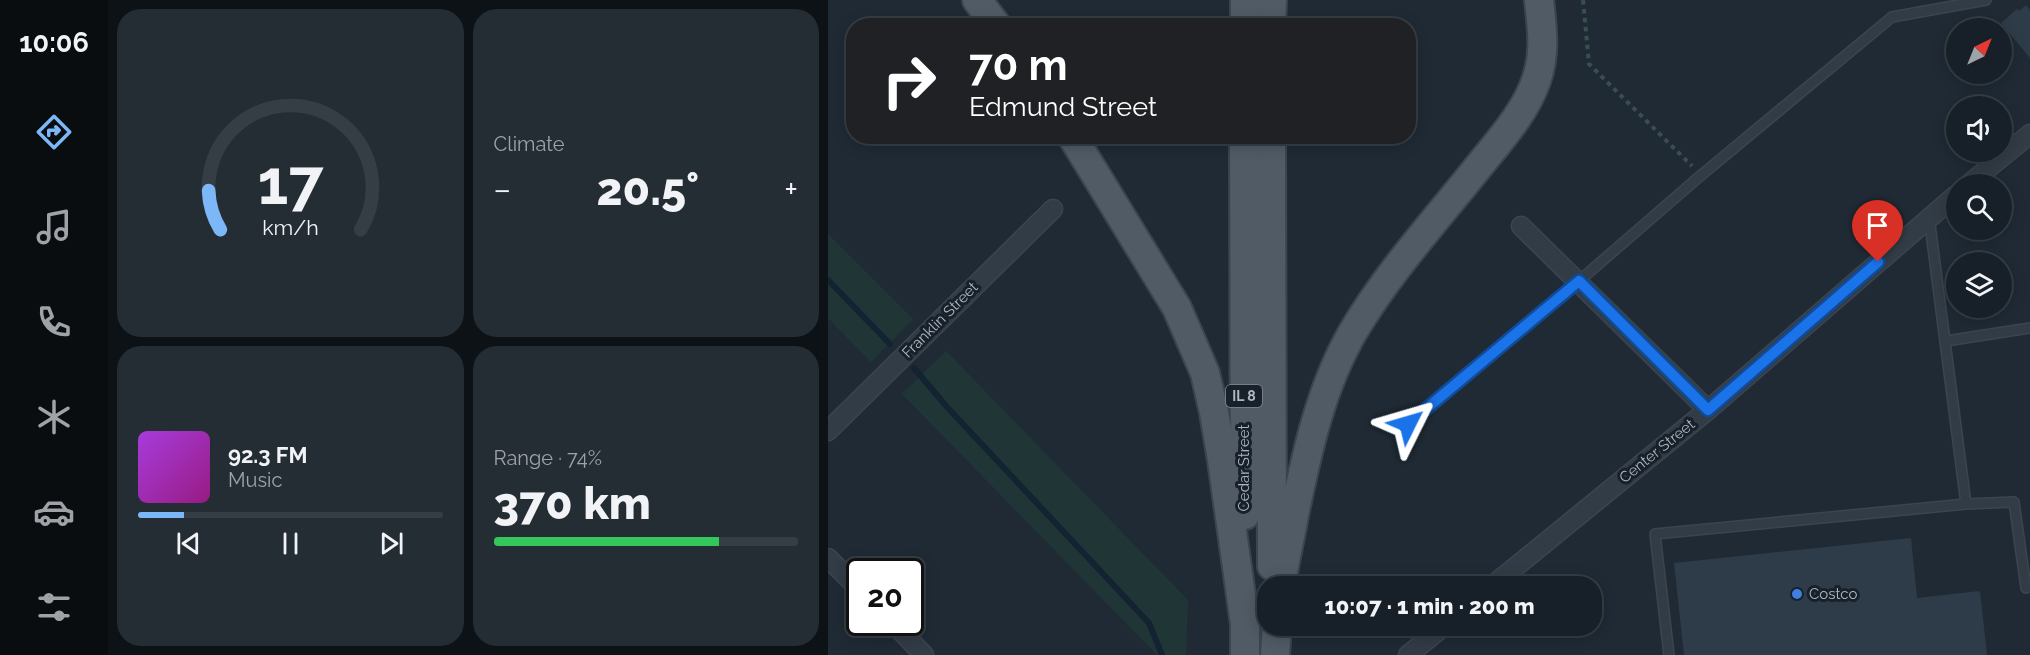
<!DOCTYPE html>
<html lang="en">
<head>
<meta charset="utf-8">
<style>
  body { margin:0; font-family:Raleway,sans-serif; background:#242d34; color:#f1f3f6; height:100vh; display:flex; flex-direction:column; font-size:22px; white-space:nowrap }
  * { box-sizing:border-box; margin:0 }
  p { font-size:20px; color:#9ea3a8 }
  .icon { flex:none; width:33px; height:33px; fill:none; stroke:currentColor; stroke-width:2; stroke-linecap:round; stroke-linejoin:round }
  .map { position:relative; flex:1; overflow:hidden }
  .side { display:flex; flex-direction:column; gap:9px; padding:9px; background:#0d1216; width:720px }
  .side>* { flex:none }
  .hud { position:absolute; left:18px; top:18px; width:570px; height:126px; border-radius:24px; box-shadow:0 3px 15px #0003,0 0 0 2px #363e45; background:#202124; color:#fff; overflow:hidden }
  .needle { width:39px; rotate:43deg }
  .buttons { position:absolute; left:1118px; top:18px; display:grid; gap:12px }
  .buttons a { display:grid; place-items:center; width:66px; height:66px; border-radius:50%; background:#172028; box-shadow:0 3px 15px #0003,0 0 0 2px #363e45; font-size:30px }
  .speed { position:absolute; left:18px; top:558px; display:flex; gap:12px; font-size:30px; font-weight:700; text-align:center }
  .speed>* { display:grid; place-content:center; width:78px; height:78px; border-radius:50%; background:#172028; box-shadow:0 3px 15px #0003,0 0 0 2px #363e45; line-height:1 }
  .speed .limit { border:3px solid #111; border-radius:9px; background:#fff; color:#111 }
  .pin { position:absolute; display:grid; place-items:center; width:51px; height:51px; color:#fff; margin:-62px -26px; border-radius:50% 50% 50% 0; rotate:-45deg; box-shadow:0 0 6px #0007 }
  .pin .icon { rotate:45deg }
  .me { position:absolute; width:66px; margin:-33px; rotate:50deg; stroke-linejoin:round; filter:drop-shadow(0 0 4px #0008) }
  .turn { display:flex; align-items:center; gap:21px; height:126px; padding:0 24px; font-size:27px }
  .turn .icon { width:78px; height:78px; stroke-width:2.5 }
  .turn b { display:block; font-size:42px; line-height:51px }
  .big { font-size:45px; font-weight:800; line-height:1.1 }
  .side .card { flex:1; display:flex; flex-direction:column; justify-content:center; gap:9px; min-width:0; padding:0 21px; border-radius:24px; background:#242d34 }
  .side .dial { align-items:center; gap:0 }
  .dial svg { height:156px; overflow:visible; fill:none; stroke:#363e45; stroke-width:7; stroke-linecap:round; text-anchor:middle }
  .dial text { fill:#f1f3f6; stroke:none }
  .song { display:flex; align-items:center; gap:18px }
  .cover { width:72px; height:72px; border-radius:9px; background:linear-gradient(135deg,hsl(280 70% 55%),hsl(310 70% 35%)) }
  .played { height:6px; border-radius:3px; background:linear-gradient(90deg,#7cb8f7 15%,#363e45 15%) }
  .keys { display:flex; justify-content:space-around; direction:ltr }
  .heat { display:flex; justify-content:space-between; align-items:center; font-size:33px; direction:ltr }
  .charge { height:9px; border-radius:4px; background:linear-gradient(90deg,#34c759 74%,#363e45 0) }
  .side .tiles { flex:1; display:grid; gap:9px; grid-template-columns:repeat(2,1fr) }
  .trip { position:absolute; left:429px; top:576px; width:345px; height:60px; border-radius:24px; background:#172028; box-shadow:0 3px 15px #0003,0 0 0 2px #363e45; font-weight:800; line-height:60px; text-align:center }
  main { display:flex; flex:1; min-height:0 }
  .dock { display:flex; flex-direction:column; width:108px; justify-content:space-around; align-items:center; background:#090d10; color:#9ea3a8 }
  .dock .icon { width:42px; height:42px }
  .dock .selected { color:#7cb8f7 }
  .dock b { font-size:27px; color:#f1f3f6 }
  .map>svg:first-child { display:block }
  .green { fill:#203636 }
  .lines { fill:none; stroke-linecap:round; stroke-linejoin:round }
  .stream { stroke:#132332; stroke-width:6 }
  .building { fill:#2e3c49 }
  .lane-casing { stroke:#3c454f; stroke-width:12 }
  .street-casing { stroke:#3c454f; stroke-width:21 }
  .primary-casing { stroke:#3c454f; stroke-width:32 }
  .path { stroke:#394f4e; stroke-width:4; stroke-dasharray:4.5 4.5; stroke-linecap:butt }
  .lane { stroke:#323c46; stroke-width:9 }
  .street { stroke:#323c46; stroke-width:18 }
  .primary { stroke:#505b66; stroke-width:28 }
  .route-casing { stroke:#114b97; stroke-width:15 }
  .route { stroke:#1a73e8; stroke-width:10 }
  .shop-dot { fill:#3f7fe0; stroke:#18212a; stroke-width:2 }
  .labels { text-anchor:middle; stroke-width:6; stroke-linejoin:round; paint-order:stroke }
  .shield { fill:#18212a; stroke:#808a95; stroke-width:1.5 }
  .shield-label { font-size:14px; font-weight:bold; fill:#acb7c3 }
  .street-label { font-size:15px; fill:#acb7c3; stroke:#18212a }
  .poi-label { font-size:15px; fill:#acb7c3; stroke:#18212a; text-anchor:start }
</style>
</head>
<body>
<main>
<nav class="dock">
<b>10:06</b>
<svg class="icon selected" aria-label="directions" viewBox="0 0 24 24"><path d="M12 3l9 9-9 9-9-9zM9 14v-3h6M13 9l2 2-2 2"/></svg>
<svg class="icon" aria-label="music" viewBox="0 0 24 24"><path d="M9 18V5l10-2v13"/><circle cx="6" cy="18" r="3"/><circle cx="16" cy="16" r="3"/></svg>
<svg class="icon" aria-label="phone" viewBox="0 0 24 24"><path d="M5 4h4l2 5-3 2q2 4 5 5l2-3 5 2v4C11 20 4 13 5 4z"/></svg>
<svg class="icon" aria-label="climate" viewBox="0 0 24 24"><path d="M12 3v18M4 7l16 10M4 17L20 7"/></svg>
<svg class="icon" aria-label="car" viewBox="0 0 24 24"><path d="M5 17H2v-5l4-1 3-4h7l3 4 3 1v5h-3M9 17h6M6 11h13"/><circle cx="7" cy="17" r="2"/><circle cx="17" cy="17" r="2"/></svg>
<svg class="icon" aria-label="filters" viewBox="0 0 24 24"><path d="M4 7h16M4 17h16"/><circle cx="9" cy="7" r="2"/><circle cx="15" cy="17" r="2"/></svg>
</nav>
<section class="side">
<div class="tiles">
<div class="card dial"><svg viewBox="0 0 100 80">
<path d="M14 69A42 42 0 1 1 86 69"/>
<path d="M14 69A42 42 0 0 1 8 49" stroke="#7cb8f7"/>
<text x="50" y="56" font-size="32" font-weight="700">17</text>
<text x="50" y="72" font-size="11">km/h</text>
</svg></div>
<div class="card"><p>Climate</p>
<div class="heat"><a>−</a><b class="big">20.5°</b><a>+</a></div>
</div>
<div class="card">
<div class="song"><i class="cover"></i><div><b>92.3 FM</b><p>Music</p></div></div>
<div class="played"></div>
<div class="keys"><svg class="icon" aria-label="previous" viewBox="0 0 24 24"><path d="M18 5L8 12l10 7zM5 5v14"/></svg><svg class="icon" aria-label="pause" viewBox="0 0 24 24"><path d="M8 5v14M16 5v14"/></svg><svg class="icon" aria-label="next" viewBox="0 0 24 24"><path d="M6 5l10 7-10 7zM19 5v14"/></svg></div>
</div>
<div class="card"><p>Range · 74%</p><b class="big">370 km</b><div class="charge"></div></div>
</div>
</section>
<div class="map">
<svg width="1202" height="655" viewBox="0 0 1202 655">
  <rect width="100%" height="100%" fill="#1f2a35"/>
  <g class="green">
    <path d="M0 234 85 319 43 362 0 318Z"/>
    <path d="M118 351 360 600 358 655H329L74 394Z"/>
  </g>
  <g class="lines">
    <g class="stream">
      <path d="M0 280 62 344"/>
      <path d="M86 368 119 407 321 623 334 655"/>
    </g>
  </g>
  <g class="building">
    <path d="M1198 5 1202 10V58L1173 23 1189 9 1191 11Z"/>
    <path d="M1083 538 1089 598 1152 591 1159 655H856L846 563Z"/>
  </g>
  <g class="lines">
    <defs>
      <g id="lane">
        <path d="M1101 217 1138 504"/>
        <path d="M1118 341 1202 328"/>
        <path d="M580 424 751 281 871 177 1064 17 1158 0"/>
        <path d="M841 655 827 534 1138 504 1186 502 1198 588"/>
      </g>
      <g id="street">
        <path d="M1141 184 1202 134"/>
        <path d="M693 226 880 410"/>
        <path d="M0 431 225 209"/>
        <path d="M0 558 32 590"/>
        <path d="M664 586 880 410 1128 195"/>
        <path d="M64 622 96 655"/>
        <path d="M580 655 616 626"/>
      </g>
      <g id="primary">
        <path d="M149 0 169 26"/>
        <path d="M417 26V0"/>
        <path d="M443 26 444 0"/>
        <path d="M244 136 349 308 377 373 386 412 394 460 417 624"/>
        <path d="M416 136 417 515"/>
        <path d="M443 136 444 566"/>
        <path d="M453 586C456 562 462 539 466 515 479 452 493 386 526 330 560 273 606 222 647 171 669 143 696 115 708 81 718 53 714 28 711 0"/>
        <path d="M417 607V655"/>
        <path d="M447 655 449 626"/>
      </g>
    </defs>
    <use href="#lane" class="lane-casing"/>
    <use href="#street" class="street-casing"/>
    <use href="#primary" class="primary-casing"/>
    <path class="path" d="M755 0 761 64 864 166"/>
    <use href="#lane" class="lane"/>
    <use href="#street" class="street"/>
    <use href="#primary" class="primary"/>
  </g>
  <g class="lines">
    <defs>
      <path id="route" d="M580 424 751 281 880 410 1050 262"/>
    </defs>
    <use href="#route" class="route-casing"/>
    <use href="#route" class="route"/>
  </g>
  <circle class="shop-dot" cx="969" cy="594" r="6"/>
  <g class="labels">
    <rect class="shield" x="398" y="385" width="36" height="22" rx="4.5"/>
    <g class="shield-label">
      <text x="416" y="401">IL 8</text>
    </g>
    <g class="street-label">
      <text transform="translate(112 320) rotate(-45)" y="5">Franklin Street</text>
      <text transform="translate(829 451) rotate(-39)" y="5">Center Street</text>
      <text transform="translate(416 468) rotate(-90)" y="5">Cedar Street</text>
    </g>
    <g class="poi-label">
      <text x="981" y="599">Costco</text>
    </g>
  </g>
</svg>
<div class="buttons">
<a><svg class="needle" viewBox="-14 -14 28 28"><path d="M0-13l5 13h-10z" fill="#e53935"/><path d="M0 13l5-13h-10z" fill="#9ea3a8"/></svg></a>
<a><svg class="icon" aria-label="sound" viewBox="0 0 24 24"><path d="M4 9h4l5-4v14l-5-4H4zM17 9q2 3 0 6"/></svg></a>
<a><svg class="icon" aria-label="search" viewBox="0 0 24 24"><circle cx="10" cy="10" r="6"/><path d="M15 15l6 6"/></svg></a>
<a><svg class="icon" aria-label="layers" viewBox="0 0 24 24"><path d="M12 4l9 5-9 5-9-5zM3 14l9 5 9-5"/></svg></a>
</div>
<div class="speed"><div class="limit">20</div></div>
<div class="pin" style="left:1050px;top:262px;background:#d93025"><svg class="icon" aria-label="arrive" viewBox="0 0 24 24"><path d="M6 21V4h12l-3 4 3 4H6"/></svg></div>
<svg class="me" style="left:580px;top:424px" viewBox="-20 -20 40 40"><path d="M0-17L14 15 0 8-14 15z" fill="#1a73e8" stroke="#fff" stroke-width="4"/></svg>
<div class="trip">10:07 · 1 min · 200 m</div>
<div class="hud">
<div class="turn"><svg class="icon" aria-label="right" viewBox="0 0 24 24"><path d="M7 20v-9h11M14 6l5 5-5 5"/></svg><div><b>70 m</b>Edmund Street</div></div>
</div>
</div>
</main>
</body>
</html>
